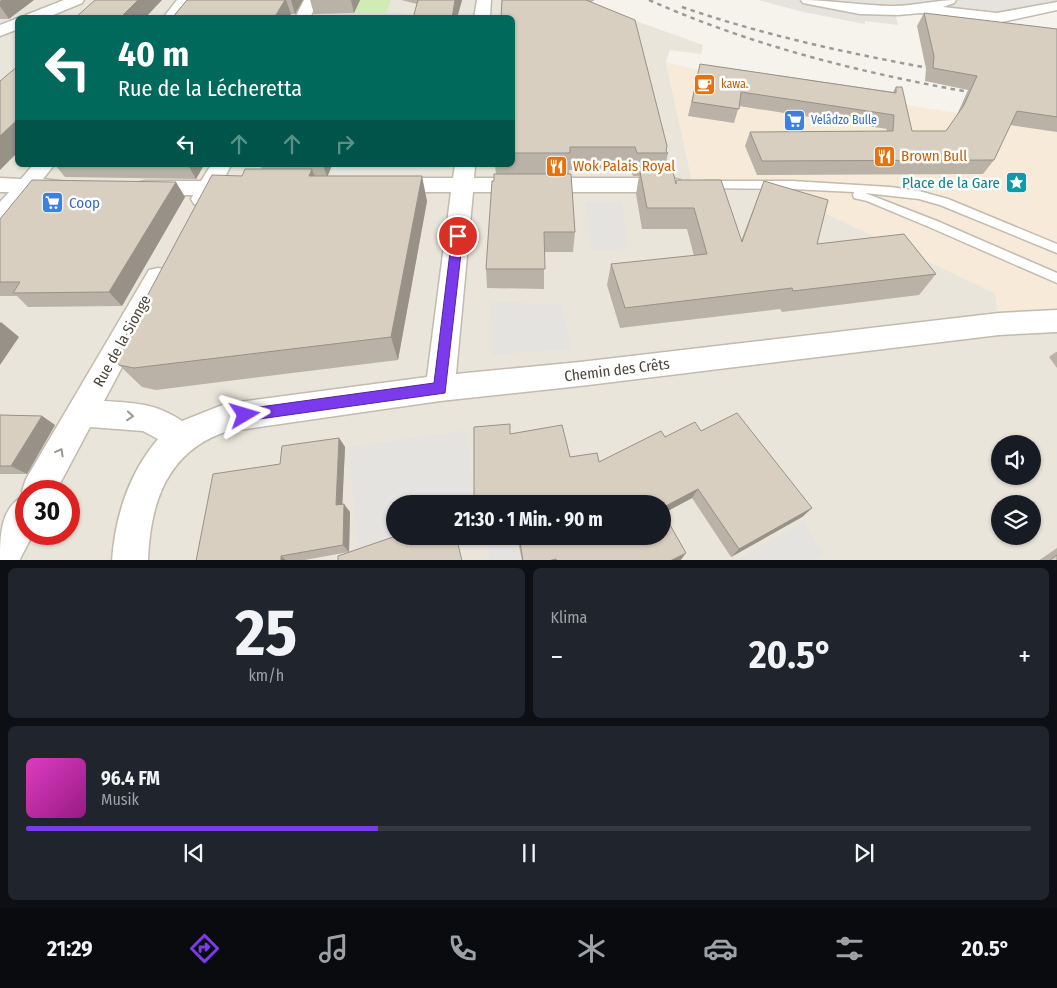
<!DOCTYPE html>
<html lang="de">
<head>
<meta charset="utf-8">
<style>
  body { margin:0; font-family:"Fira Sans Condensed",sans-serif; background:#20242c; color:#f1f3f6; height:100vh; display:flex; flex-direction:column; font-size:19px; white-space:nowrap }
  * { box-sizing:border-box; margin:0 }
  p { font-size:16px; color:#9ea1a6 }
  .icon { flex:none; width:28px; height:28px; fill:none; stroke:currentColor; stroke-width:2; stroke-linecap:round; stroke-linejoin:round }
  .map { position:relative; height:560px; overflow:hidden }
  .details { display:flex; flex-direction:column; gap:8px; padding:8px; background:#0d0f14; flex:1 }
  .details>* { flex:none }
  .banner { position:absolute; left:15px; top:15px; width:500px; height:152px; border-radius:8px; box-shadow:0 1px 4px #0004; background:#00695c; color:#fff; overflow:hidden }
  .fabs { position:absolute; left:991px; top:435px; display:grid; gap:10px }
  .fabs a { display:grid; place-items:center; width:50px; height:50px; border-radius:50%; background:#171b24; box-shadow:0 1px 4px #0004; font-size:25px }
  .speed { position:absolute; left:15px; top:480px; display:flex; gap:10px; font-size:25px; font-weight:700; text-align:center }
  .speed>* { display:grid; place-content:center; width:65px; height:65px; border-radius:50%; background:#171b24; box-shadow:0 1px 4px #0004; line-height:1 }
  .speed .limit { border:8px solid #d22; background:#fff; color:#111 }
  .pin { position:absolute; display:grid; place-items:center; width:42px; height:42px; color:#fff; margin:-21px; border:2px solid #fff; border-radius:50%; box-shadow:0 1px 5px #0007 }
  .me { position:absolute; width:55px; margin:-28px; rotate:83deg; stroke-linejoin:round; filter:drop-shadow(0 0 4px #0008) }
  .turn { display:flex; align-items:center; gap:18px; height:105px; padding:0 20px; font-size:22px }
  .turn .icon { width:65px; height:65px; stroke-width:2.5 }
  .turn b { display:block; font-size:35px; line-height:42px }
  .lanes { display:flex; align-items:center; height:48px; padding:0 20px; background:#0003; justify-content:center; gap:25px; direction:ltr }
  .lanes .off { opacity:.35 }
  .big { font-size:38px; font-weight:700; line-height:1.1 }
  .details .widget { flex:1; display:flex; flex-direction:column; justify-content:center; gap:8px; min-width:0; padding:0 18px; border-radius:8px; background:#20242c }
  .details .dial { align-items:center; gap:0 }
  .dial b { font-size:65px; line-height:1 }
  .song { display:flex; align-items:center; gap:15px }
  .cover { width:60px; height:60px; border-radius:8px; background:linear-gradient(135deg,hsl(310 70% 55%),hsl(310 70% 35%)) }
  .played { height:5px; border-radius:2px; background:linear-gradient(90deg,#7c3aed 35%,#363941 35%) }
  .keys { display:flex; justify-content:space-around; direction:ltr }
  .heat { display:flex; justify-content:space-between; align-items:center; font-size:28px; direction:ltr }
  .details .tiles { flex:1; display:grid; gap:8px; grid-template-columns:1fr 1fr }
  .widget:last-child { grid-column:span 2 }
  .trip { position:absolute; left:386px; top:495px; width:285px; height:50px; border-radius:25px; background:#171b24; box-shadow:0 1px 4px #0004; font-weight:700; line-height:50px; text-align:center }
  .menu { display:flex; height:80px; justify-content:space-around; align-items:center; background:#090b0e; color:#9ea1a6 }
  .menu .icon { width:35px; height:35px }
  .menu .current { color:#7c3aed }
  .menu b { font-size:22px; color:#f1f3f6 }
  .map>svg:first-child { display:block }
  .residential { fill:#eae5da; fill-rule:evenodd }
  .commercial { fill:#f7ead8 }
  .industrial { fill:#e6e2dd }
  .green { fill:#d2eab5 }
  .parking { fill:#e5e3e0 }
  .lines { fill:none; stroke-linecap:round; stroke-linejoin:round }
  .lane-casing { stroke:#c2bbae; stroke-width:3 }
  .street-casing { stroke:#c2bbae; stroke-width:3 }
  .lane { fill:#fff; fill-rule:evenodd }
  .street { fill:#fff; fill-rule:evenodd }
  .rail { stroke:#9a9a9a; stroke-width:2.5; stroke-dasharray:4.5 4.5; stroke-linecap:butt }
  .wall { fill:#bab2a6 }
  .shaded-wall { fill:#979187 }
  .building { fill:#d8cfc1; stroke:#979187 }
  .oneway { stroke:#9c9892 }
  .route { fill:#7c3aed; stroke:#51269a }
  .labels { text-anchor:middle; stroke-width:5; stroke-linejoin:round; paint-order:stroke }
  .far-food-label { font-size:12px; fill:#c56008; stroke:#fff; text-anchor:start }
  .far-shop-label { font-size:12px; fill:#366cbe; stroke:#fff; text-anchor:start }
  .food-label { font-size:15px; fill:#c56008; stroke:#fff; text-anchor:start }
  .culture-label { font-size:15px; fill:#0d838f; stroke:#fff; text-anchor:end }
  .shop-label { font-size:15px; fill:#366cbe; stroke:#fff; text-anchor:start }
  .street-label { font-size:15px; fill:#4b4439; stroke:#fff }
</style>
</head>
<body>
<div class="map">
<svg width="1057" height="561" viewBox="0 0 1057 561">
  <rect width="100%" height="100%" fill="#f6f3ec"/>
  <path class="residential" d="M0 0H577L703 45 701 54 670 50 666 62 693 185 740 188 773 194 823 212 1057 322V560H0ZM18 18H512V165H18ZM1000 444H1032V476H1000ZM26 491H69V534H26ZM395 504H662V536H395ZM1000 504H1032V536H1000Z"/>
  <path class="commercial" d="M666 62 693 69 937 110 1057 128V322L999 324 995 293 823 212 773 194 740 188 693 185Z"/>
  <path class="industrial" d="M758 0H1057V6L993 19 914 11 895 13 898 25 865 21V24L803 12Z"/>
  <path class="green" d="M360 0H391L386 13H354Z"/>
  <g class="parking">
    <path d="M387 11H405V17L314 18 316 14 386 13Z"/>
    <path d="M332 165H441L440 170 329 172Z"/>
    <path d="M585 202H622L628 249 591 250Z"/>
    <path d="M490 302 561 304 571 349 493 355Z"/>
    <path d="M467 430 474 504H395V536H427L359 559 348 447Z"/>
    <path d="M804 521 823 554 813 560H737Z"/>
    <path d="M495 536H515L520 560H489L488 537Z"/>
  </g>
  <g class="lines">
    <defs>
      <path id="lane" d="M705 181H792L890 187 919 191 948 199 1057 244V253L940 205 919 199 865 193 937 221 1057 273V283L929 227 867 201 854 198 853 195 854 192 792 189 701 188 700 185 701 182Z"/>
      <g id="street">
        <path d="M64 0H84L82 3 46 18H24L26 15Z"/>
        <path d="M177 0H192L179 18H163Z"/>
        <path d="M304 0H318L310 18H295Z"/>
        <path d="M477 0H491L490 18H474Z"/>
        <path d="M801 0C832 0 863 6 894 6 915 6 935 0 956 0L954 3 943 7 997 13 1057 2V10L997 23 921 13 898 15 860 14 808 4 803 3Z"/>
        <path d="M18 18V29L0 36V25Z"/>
        <path d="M33 165H54L43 179 68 182 71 187 68 192 60 194 32 193 8 223 0 225V202L9 192H0V178L21 179Z"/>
        <path d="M211 165H231L224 179 237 178 245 180 248 185 245 190 216 194 210 204 202 206 194 204 191 199 193 195H145L137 193 134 188 137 183 145 181H201Z"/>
        <path d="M455 165H475L474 178H672L680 180 683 185 680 190 672 192H473L456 374 580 362 999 313 1057 310V332L999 335 580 386 440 401 225 432C167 452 150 503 148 561H112C115 517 129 473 158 439L143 431 90 427 56 491H26V534H33L19 561H0C0 537 0 507 24 496L22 491 26 479 149 270 158 268 167 270 170 277 104 401C135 403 155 403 182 421L225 404 427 377 451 192H390L382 190 379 185 382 180 390 178H453Z"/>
      </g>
    </defs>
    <use href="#lane" class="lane-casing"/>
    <use href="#street" class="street-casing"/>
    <use href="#lane" class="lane"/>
    <use href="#street" class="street"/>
    <g class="rail">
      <path d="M649 0C755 47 866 74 980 94"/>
      <path d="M682 7C766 36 852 54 939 70"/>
    </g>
  </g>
  <g class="wall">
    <path d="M0 0 9 19H0Z"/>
    <path d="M187 0H303L295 14H291L288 18H172Z"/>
    <path d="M310 0H360L354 13 314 14Z"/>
    <path d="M401 0H462L457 18H413L417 4Z"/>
    <path d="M502 0H595L591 2 666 151 668 153 664 172 741 241 764 181 817 244 936 274 919 295 782 312 780 309 620 328 607 285 611 264 694 256 687 229H642L636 194 639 176H633L631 170H569L575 232 573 252H544V289L487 288 486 269 494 181 496 174 495 165H512V18Z"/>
    <path d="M924 13 1057 29V132L1010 125 994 160 983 174 757 175 745 146 750 132 886 131 887 129 739 106 734 123 688 116 700 64 893 92 896 87 912 131H946L956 117 968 90 925 81 926 69 917 26Z"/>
    <path d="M55 165H204L196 179 65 177Z"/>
    <path d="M260 165H332L328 176 427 201 398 360 156 390 142 387 119 365 242 176 262 169Z"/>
    <path d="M185 197 122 306 28 307 17 296H0V219Z"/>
    <path d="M1056 352H1057V368L1049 357Z"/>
    <path d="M0 415 42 416 55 425 27 474H0Z"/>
    <path d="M701 431 812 508 802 517 731 557 692 498 664 513 680 561H522L517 536H662L510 434 570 457 599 462 665 437Z"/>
    <path d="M339 438 345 447 342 504 350 512 349 552 299 561H196L280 464Z"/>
    <path d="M1057 548V561H1038Z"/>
  </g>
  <g class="shaded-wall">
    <path d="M1 0H34L9 19 0 6V1Z"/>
    <path d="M138 0H162L145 18H120Z"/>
    <path d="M285 0H286L291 14 288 18H274Z"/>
    <path d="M291 0H303L295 14Z"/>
    <path d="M351 0H360L354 13Z"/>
    <path d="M455 0H462L457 18H452Z"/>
    <path d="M18 119V152L0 170V136Z"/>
    <path d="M188 165H204L196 179Z"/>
    <path d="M323 165H332L327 177Z"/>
    <path d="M312 169 321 194 309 176Z"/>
    <path d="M422 176 427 201 398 360 391 337Z"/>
    <path d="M176 182 185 197 122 306 109 292Z"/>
    <path d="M1 322 19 337 0 365V323Z"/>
    <path d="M42 416 55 425 27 474 11 466Z"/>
    <path d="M339 438 345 447 342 513 336 505Z"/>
    <path d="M698 489 692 498 662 514V508Z"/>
    <path d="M344 504 350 512 349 552 343 545Z"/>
    <path d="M812 508 802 517 731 557 739 549Z"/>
    <path d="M686 553 680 561H670Z"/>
    <path d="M281 556 287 561H281Z"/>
  </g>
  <g class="building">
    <path d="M95 0H138L120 18H75Z"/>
    <path d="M187 0H285L274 18H172Z"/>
    <path d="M418 0H455L452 18H413Z"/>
    <path d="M502 0H586L635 20 667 146 666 151 668 153H637L635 147H570V153H512V18H501Z"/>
    <path d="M924 13 1057 29V117L1017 111 994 160 762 161 750 132 893 131 894 115 741 92 739 109 692 102 700 64 896 93V87H902L912 131H946L964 105 977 76 933 68 934 56Z"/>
    <path d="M18 66V119L0 136V81Z"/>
    <path d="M245 169H312L309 176H422L391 337 134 368 119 365 116 360V354L212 175 242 176Z"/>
    <path d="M640 172H673L676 184V180H721L742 242 764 181 828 200 817 244 904 234 936 274 793 291 792 288 625 308 611 264 707 254 694 208H647Z"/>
    <path d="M494 174H571L575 232H544L545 269H486L492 181H494Z"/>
    <path d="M32 180 176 182 109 292 13 293 20 282H0V219Z"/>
    <path d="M737 413 812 508 739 549 698 489 662 508V504H474V427L510 424V434L562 425 570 457 597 453 599 462 661 431 665 437 695 422 701 431Z"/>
    <path d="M0 415 42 416 11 466H0Z"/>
    <path d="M339 438 336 505 344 504 343 545 281 556V561H196L213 474 280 464 282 446Z"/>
    <path d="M662 511 686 553 670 561H557L556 559 548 561H523L519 536H662Z"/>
    <path d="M396 536H456L462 561H338V556Z"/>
    <path d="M1057 555V561H1049Z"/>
  </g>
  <defs><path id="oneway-chevron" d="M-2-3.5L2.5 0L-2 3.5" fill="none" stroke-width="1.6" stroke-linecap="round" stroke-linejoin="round" transform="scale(1.25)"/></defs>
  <g class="oneway">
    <use href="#oneway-chevron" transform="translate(130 416) rotate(5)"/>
    <use href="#oneway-chevron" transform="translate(60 452) rotate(-61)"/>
  </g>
  <path class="route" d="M458 232 463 236 445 393 245 421 240 420 238 415 240 411 245 409 434 383 452 236Z"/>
  <defs>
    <symbol id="cafe-square" viewBox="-11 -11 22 22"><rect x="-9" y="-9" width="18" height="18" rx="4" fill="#e8710a" stroke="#fff"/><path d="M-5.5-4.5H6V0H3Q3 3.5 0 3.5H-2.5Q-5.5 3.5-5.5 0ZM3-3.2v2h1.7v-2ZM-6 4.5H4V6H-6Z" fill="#fff"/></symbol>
    <symbol id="supermarket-square" viewBox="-11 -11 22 22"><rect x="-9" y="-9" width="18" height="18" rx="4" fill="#3f7fe0" stroke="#fff"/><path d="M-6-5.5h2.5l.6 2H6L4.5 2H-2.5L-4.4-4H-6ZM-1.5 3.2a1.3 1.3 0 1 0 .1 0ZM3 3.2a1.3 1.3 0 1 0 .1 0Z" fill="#fff"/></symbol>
    <symbol id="restaurant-square" viewBox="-11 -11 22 22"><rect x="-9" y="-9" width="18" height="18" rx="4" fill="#e8710a" stroke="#fff"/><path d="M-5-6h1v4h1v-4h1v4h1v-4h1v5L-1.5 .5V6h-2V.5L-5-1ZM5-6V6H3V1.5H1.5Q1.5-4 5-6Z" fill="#fff"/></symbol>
    <symbol id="sight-square" viewBox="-11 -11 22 22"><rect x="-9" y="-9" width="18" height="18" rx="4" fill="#0f9aa8" stroke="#fff"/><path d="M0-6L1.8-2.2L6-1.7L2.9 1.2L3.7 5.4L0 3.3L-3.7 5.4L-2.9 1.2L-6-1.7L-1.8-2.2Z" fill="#fff"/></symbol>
  </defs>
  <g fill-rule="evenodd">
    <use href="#cafe-square" x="692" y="72" width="25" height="25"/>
    <use href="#supermarket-square" x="782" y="108" width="25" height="25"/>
    <use href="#restaurant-square" x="872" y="144" width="25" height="25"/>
    <use href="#restaurant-square" x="544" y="154" width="25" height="25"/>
    <use href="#sight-square" x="1004" y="170" width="25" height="25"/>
    <use href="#supermarket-square" x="40" y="190" width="25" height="25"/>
  </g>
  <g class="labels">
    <g class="far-food-label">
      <text x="721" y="88">kawa.</text>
    </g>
    <g class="far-shop-label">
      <text x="811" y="124">Velâdzo Bulle</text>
    </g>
    <g class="food-label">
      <text x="901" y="161">Brown Bull</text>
      <text x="573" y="171">Wok Palais Royal</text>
    </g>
    <g class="culture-label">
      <text x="1000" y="188">Place de la Gare</text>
    </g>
    <g class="shop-label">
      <text x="69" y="208">Coop</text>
    </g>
    <g class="street-label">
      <text transform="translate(122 341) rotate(-61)" y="5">Rue de la Sionge</text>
      <text transform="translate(617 370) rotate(-7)" y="5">Chemin des Crêts</text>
    </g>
  </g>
</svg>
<div class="fabs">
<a><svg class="icon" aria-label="sound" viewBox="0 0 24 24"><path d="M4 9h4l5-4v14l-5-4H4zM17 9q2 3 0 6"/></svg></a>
<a><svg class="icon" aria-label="layers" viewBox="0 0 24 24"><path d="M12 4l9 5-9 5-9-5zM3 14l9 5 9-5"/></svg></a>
</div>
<div class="speed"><div class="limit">30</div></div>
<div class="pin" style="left:458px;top:236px;background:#d93025"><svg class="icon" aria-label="arrive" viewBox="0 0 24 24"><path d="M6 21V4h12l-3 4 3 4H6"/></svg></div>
<svg class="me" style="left:245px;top:415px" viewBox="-20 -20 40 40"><path d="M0-17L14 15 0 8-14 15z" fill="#7c3aed" stroke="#fff" stroke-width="4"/></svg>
<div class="trip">21:30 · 1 Min. · 90 m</div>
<div class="banner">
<div class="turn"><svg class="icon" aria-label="left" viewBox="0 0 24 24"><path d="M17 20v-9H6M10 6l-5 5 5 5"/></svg><div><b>40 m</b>Rue de la Lécheretta</div></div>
<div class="lanes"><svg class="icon" aria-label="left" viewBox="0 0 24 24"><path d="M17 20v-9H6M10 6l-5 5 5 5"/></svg><svg class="icon off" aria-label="ahead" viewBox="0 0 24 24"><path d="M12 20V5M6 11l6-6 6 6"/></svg><svg class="icon off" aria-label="ahead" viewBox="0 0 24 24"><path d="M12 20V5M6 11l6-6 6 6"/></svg><svg class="icon off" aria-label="right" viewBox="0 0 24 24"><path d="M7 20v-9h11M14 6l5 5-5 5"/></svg></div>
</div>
</div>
<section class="details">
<div class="tiles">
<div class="widget dial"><b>25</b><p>km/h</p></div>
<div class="widget"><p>Klima</p>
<div class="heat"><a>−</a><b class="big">20.5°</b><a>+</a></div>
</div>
<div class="widget">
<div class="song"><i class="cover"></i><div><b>96.4 FM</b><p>Musik</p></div></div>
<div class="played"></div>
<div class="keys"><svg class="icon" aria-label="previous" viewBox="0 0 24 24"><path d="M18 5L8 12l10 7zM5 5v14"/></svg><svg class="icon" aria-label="pause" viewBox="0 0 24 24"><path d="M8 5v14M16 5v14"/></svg><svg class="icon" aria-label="next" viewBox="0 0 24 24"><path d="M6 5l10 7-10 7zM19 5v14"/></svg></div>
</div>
</div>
</section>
<nav class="menu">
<b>21:29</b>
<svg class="icon current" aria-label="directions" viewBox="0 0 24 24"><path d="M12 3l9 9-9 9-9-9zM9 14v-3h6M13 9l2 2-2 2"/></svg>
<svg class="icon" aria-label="music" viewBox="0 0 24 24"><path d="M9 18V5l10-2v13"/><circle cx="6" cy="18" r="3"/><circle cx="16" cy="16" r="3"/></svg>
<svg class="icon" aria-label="phone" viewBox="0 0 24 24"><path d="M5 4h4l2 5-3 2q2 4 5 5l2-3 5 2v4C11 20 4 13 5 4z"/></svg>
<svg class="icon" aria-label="climate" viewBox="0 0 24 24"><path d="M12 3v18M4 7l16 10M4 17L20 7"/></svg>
<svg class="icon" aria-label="car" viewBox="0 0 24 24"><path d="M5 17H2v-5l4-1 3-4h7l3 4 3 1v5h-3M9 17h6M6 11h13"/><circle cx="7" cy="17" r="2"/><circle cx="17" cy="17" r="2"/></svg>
<svg class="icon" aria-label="filters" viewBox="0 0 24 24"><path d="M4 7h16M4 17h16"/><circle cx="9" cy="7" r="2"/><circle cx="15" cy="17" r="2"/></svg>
<b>20.5°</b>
</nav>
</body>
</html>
